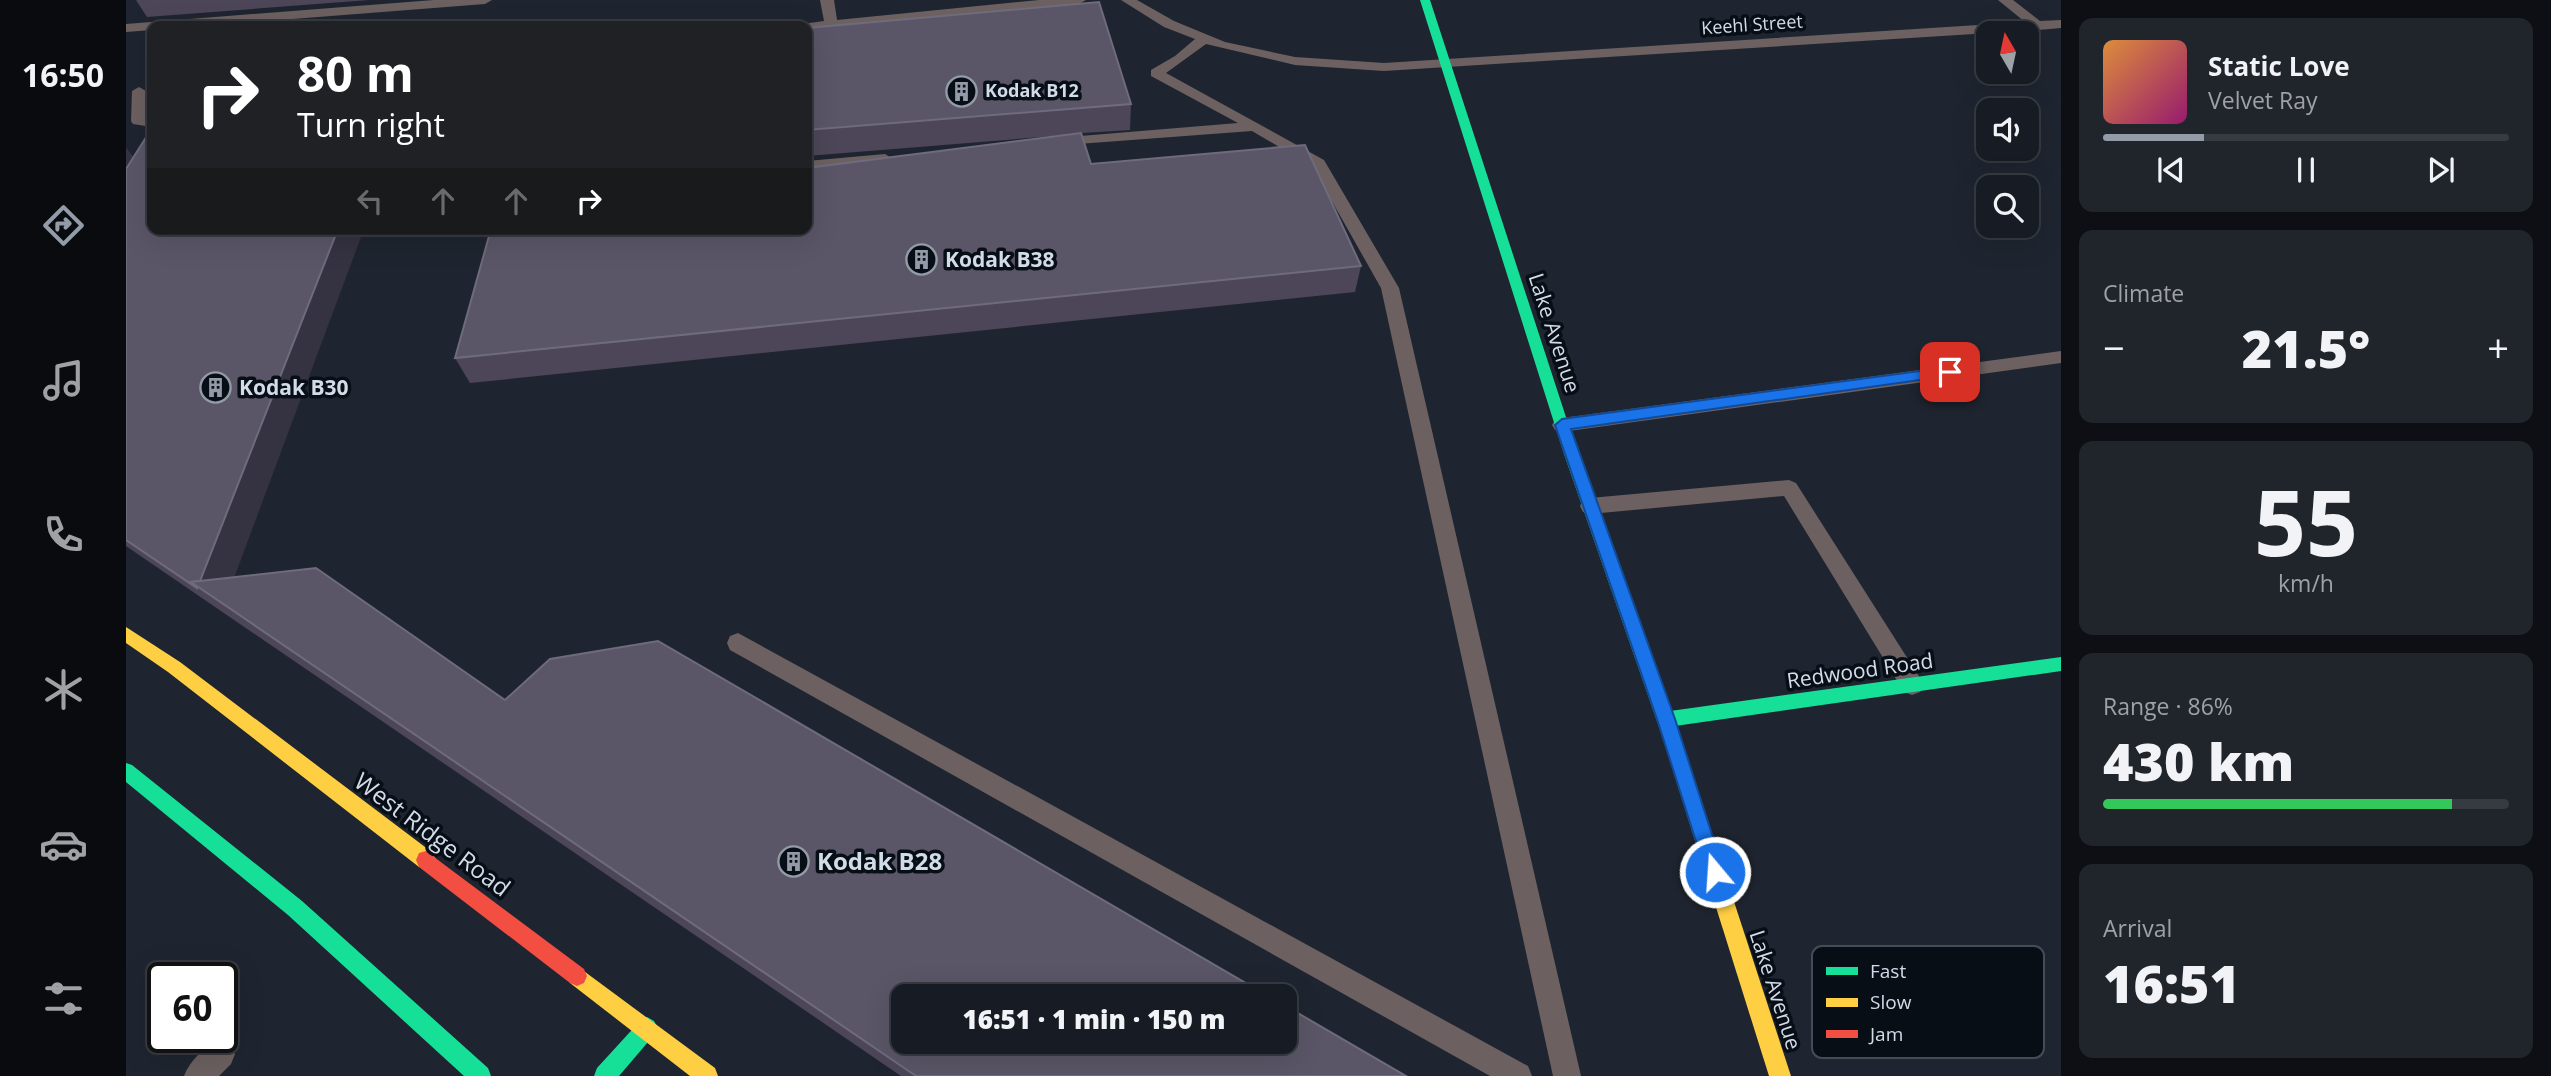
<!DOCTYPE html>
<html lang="en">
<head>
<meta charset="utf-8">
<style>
  body { margin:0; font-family:"Open Sans",sans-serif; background:#20252c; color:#f1f3f6; height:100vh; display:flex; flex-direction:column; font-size:26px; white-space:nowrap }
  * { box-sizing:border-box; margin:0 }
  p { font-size:23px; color:#9ea1a6 }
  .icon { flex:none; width:38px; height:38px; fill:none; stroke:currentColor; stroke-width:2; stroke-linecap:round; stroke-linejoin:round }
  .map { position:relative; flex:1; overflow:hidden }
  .panel { display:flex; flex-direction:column; gap:18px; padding:18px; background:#0d0f14; width:490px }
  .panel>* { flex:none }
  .banner { position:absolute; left:21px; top:21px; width:665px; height:214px; border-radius:14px; box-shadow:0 7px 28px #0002,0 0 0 2px #363a41; background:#202124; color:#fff; overflow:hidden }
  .needle { width:46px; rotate:351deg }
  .buttons { position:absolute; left:1850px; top:21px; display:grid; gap:14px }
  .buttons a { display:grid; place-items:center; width:63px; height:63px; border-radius:14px; background:#171c24; box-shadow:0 7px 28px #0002,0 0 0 2px #363a41; font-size:35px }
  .speed { position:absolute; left:21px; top:962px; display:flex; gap:14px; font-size:35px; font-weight:700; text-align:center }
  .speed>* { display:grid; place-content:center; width:91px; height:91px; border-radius:50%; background:#171c24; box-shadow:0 7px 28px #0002,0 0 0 2px #363a41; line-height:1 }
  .speed .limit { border:4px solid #111; border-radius:10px; background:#fff; color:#111 }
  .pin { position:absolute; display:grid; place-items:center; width:60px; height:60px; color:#fff; margin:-30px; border-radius:14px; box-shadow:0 4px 10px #0006 }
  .me { position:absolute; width:77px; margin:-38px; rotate:342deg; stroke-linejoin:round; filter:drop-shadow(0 0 5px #0008) }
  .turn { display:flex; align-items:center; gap:24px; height:147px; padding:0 35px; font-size:32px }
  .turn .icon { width:91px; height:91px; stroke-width:2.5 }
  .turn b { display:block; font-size:49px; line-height:60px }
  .lanes { display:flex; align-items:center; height:66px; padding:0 35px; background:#0003; justify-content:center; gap:35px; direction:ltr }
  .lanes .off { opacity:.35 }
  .big { font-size:52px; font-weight:800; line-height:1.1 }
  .panel .tile { flex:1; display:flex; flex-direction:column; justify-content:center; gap:10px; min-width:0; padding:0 24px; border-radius:14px; background:#20252c }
  .panel .dial { align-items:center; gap:0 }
  .dial b { font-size:91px; line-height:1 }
  .song { display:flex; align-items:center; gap:21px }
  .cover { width:84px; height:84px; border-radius:10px; background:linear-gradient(135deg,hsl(30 70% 55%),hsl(320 70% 35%)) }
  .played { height:7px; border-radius:4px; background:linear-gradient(90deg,#939ba8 25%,#363a41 25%) }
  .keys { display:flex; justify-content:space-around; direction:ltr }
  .heat { display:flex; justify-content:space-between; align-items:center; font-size:38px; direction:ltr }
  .charge { height:10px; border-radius:5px; background:linear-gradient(90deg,#34c759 86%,#363a41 0) }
  .trip { position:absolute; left:765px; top:984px; width:406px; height:70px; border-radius:14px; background:#171c24; box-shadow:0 7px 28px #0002,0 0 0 2px #363a41; font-weight:800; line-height:70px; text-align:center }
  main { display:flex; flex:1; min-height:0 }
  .tab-bar { display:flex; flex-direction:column; width:126px; justify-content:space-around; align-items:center; background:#090b0e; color:#9ea1a6 }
  .tab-bar .icon { width:49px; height:49px }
  .tab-bar .selected { color:#939ba8 }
  .tab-bar b { font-size:32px; color:#f1f3f6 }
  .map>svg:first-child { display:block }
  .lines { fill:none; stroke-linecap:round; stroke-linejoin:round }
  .lane { fill:#6c6160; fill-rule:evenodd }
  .fast { fill:#16e098; fill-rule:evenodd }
  .slow { fill:#ffcf43; fill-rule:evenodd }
  .jam { fill:#f24e42; fill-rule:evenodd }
  .wall { fill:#4d4658 }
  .shaded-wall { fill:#353241 }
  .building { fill:#5b5667; stroke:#6e6b7c; stroke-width:2 }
  .route { fill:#1a73e8; stroke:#114b97; stroke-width:2 }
  .labels { text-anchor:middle; stroke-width:7; stroke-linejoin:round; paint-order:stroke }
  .far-street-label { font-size:18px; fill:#d2dbe8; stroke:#080e16 }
  .far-poi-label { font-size:18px; font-weight:bold; fill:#d2dbe8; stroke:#080e16; text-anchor:start }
  .poi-label { font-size:21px; font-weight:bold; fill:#d2dbe8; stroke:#080e16; text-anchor:start }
  .street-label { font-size:21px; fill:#d2dbe8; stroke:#080e16 }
  .near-street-label { font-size:24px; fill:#d2dbe8; stroke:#080e16 }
  .near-poi-label { font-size:24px; font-weight:bold; fill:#d2dbe8; stroke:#080e16; text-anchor:start }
  .key { fill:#080e16; stroke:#454c55; stroke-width:2 }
  .key-label { font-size:19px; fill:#d2dbe8 }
</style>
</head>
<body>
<main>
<nav class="tab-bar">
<b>16:50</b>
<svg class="icon selected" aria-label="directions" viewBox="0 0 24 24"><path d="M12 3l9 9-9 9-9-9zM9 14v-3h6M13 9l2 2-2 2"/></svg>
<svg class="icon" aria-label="music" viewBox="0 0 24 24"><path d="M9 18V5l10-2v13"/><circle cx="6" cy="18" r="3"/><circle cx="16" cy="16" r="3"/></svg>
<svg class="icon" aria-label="phone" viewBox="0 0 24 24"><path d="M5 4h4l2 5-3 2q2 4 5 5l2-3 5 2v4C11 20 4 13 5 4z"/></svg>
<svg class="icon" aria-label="climate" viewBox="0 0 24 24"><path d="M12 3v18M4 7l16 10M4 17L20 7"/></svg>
<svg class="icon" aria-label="car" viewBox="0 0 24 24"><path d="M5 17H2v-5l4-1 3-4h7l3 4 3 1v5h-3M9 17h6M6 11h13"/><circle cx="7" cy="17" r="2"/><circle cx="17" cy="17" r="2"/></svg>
<svg class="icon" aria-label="filters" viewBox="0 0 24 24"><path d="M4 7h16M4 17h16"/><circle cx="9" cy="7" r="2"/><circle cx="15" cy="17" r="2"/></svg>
</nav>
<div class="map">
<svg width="1935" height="1076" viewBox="0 0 1935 1076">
  <rect width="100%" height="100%" fill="#1f2530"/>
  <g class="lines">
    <g class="lane">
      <path d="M308 0H366L359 4 75 26H26V30L0 32V24Z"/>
      <path d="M694 0H708L711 20 913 0H960L953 4 681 31V26H675L676 24 698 21Z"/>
      <path d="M995 0H1011L1048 21 1099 42 1169 57 1258 63 1899 22 1872 0H1887L1914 21 1935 20V28L1912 30 1258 71 1169 65 1080 44 1040 73 1198 160 1273 288 1455 1076H1427L1255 288 1186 166 1126 131 925 146 922 143 930 138 1112 123 1025 76V70L1049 56 1069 39 1038 27Z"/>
      <path d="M13 87 20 91V118L26 119V127L7 124 5 121 6 91Z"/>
      <path d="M759 154 767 159 764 162 681 171V161Z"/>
      <path d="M1935 351V363L1436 432 1429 430 1426 425 1429 420 1436 418Z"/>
      <path d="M1663 480 1670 483 1794 678 1798 685 1794 692 1786 695 1778 692 1658 496 1464 514 1457 512 1454 506 1457 500 1464 498Z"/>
      <path d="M612 633 1402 1066 1406 1076H1364L604 650 601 643 604 636Z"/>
      <path d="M95 1040 105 1044 109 1054 105 1064 93 1076H58C64 1060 79 1046 95 1040Z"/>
    </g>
    <g class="fast">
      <path d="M1294 0H1304L1452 454 1544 711 1935 657V671L1549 726 1564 767 1561 773 1555 775 1549 773 1438 454Z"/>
      <path d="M0 763 6 765 176 901 362 1068 365 1076H338L162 915 0 782Z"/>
      <path d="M521 1017 528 1021 532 1028 528 1035 493 1076H468L471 1068 514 1021Z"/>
    </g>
    <g class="slow">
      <path d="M0 627 54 662 307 853 310 860 307 867 300 869 293 867 42 672 0 643Z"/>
      <path d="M1555 759 1561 761 1564 767 1665 1076H1643L1546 767 1549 761Z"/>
      <path d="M451 966 589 1068 592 1076H564L444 983 441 976 444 969Z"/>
    </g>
    <path class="jam" d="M300 851 458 969 461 976 458 983 451 986 444 983 293 867 290 860 293 853Z"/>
  </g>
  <g class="wall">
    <path d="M10 0H243L21 17Z"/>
    <path d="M681 28 1005 104 1004 130 956 133 965 164 1235 266 1229 292 344 383 329 358 940 135 681 156Z"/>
    <path d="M0 148 7 157 109 577 379 700 1280 1076H775L0 546Z"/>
  </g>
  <g class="shaded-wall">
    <path d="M0 148 7 157 0 171Z"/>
    <path d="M212 229H238L98 605 71 586Z"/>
  </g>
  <g class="building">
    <path d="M973 2 1005 104 681 130V28Z"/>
    <path d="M26 128V229H212L74 581 65 582 71 586V588L0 540V169Z"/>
    <path d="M955 133 965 164 1179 145 1235 266 329 358 365 229H681V168Z"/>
    <path d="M190 568 379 700 424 659 532 641 1142 996H777V1041H1158V1005L1280 1076H790L65 582Z"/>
  </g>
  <path class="route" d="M1824 367 1831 372 1829 375 1445 429 1549 719 1598 872 1596 879 1589 882 1582 879 1531 719 1429 425 1436 419Z"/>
  <defs>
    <symbol id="building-ring" viewBox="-11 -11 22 22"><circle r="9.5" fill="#080e16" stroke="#939ba8" stroke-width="1.5"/><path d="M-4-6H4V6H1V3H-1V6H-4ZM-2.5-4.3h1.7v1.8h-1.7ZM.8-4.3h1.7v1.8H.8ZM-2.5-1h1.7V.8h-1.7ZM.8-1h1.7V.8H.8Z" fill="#939ba8"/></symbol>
  </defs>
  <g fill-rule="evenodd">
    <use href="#building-ring" x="818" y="74" width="35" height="35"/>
    <use href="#building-ring" x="778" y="242" width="35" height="35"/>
    <use href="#building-ring" x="72" y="370" width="35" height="35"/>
    <use href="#building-ring" x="650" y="844" width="35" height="35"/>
  </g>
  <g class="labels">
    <g class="far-street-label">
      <text transform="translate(1626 25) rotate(-4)" y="6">Keehl Street</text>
    </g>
    <g class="far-poi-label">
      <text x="859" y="97">Kodak B12</text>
    </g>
    <g class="poi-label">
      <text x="819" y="267">Kodak B38</text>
      <text x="113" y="395">Kodak B30</text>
    </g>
    <g class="street-label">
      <text transform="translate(1428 333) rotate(72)" y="7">Lake Avenue</text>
      <text transform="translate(1734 671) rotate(-8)" y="7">Redwood Road</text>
      <text transform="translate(1649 990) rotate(72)" y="7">Lake Avenue</text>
    </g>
    <g class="near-street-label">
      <text transform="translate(306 835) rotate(37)" y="8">West Ridge Road</text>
    </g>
    <g class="near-poi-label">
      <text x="691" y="870">Kodak B28</text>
    </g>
  </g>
  <rect x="1686" y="946" width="232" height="112" rx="10" class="key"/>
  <rect x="1700" y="967" width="32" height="8" fill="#16e098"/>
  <rect x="1700" y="998" width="32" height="9" fill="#ffcf43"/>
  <rect x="1700" y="1030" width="32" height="8" fill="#f24e42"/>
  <g class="key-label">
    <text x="1744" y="978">Fast</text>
    <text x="1744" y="1009">Slow</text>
    <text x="1744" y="1041">Jam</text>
  </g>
</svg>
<div class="buttons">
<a><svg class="needle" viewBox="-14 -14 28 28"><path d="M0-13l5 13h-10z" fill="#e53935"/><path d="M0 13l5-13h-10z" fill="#9ea1a6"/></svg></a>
<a><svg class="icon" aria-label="sound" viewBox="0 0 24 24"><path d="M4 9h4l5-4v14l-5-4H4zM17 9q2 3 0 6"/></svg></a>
<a><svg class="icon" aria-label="search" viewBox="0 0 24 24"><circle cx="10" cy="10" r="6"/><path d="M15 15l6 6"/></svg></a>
</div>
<div class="speed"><div class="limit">60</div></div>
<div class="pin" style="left:1824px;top:372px;background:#d93025"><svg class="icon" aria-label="arrive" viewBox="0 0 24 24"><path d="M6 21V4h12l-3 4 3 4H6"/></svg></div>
<svg class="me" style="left:1589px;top:872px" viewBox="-20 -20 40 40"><circle r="17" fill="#1a73e8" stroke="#fff" stroke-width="3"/><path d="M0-11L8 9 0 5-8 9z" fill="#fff"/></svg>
<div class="trip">16:51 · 1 min · 150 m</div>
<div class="banner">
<div class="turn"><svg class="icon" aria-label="right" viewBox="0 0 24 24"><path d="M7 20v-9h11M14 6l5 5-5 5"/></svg><div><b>80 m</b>Turn right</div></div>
<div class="lanes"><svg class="icon off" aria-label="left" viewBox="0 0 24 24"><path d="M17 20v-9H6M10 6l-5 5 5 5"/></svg><svg class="icon off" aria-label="ahead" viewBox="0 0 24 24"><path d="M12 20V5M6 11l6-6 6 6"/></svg><svg class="icon off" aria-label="ahead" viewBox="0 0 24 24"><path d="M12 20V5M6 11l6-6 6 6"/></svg><svg class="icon" aria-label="right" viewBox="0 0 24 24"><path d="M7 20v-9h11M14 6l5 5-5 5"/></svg></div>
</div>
</div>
<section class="panel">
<div class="tile">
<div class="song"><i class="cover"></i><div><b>Static Love</b><p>Velvet Ray</p></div></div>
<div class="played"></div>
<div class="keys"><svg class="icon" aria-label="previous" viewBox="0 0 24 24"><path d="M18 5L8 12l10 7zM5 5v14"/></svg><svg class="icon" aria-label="pause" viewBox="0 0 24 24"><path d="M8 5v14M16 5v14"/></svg><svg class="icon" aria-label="next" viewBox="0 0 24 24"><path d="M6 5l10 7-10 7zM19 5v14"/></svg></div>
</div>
<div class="tile"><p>Climate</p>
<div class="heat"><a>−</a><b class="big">21.5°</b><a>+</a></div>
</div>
<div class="tile dial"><b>55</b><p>km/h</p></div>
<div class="tile"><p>Range · 86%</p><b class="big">430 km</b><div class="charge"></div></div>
<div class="tile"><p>Arrival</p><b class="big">16:51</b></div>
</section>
</main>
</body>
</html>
